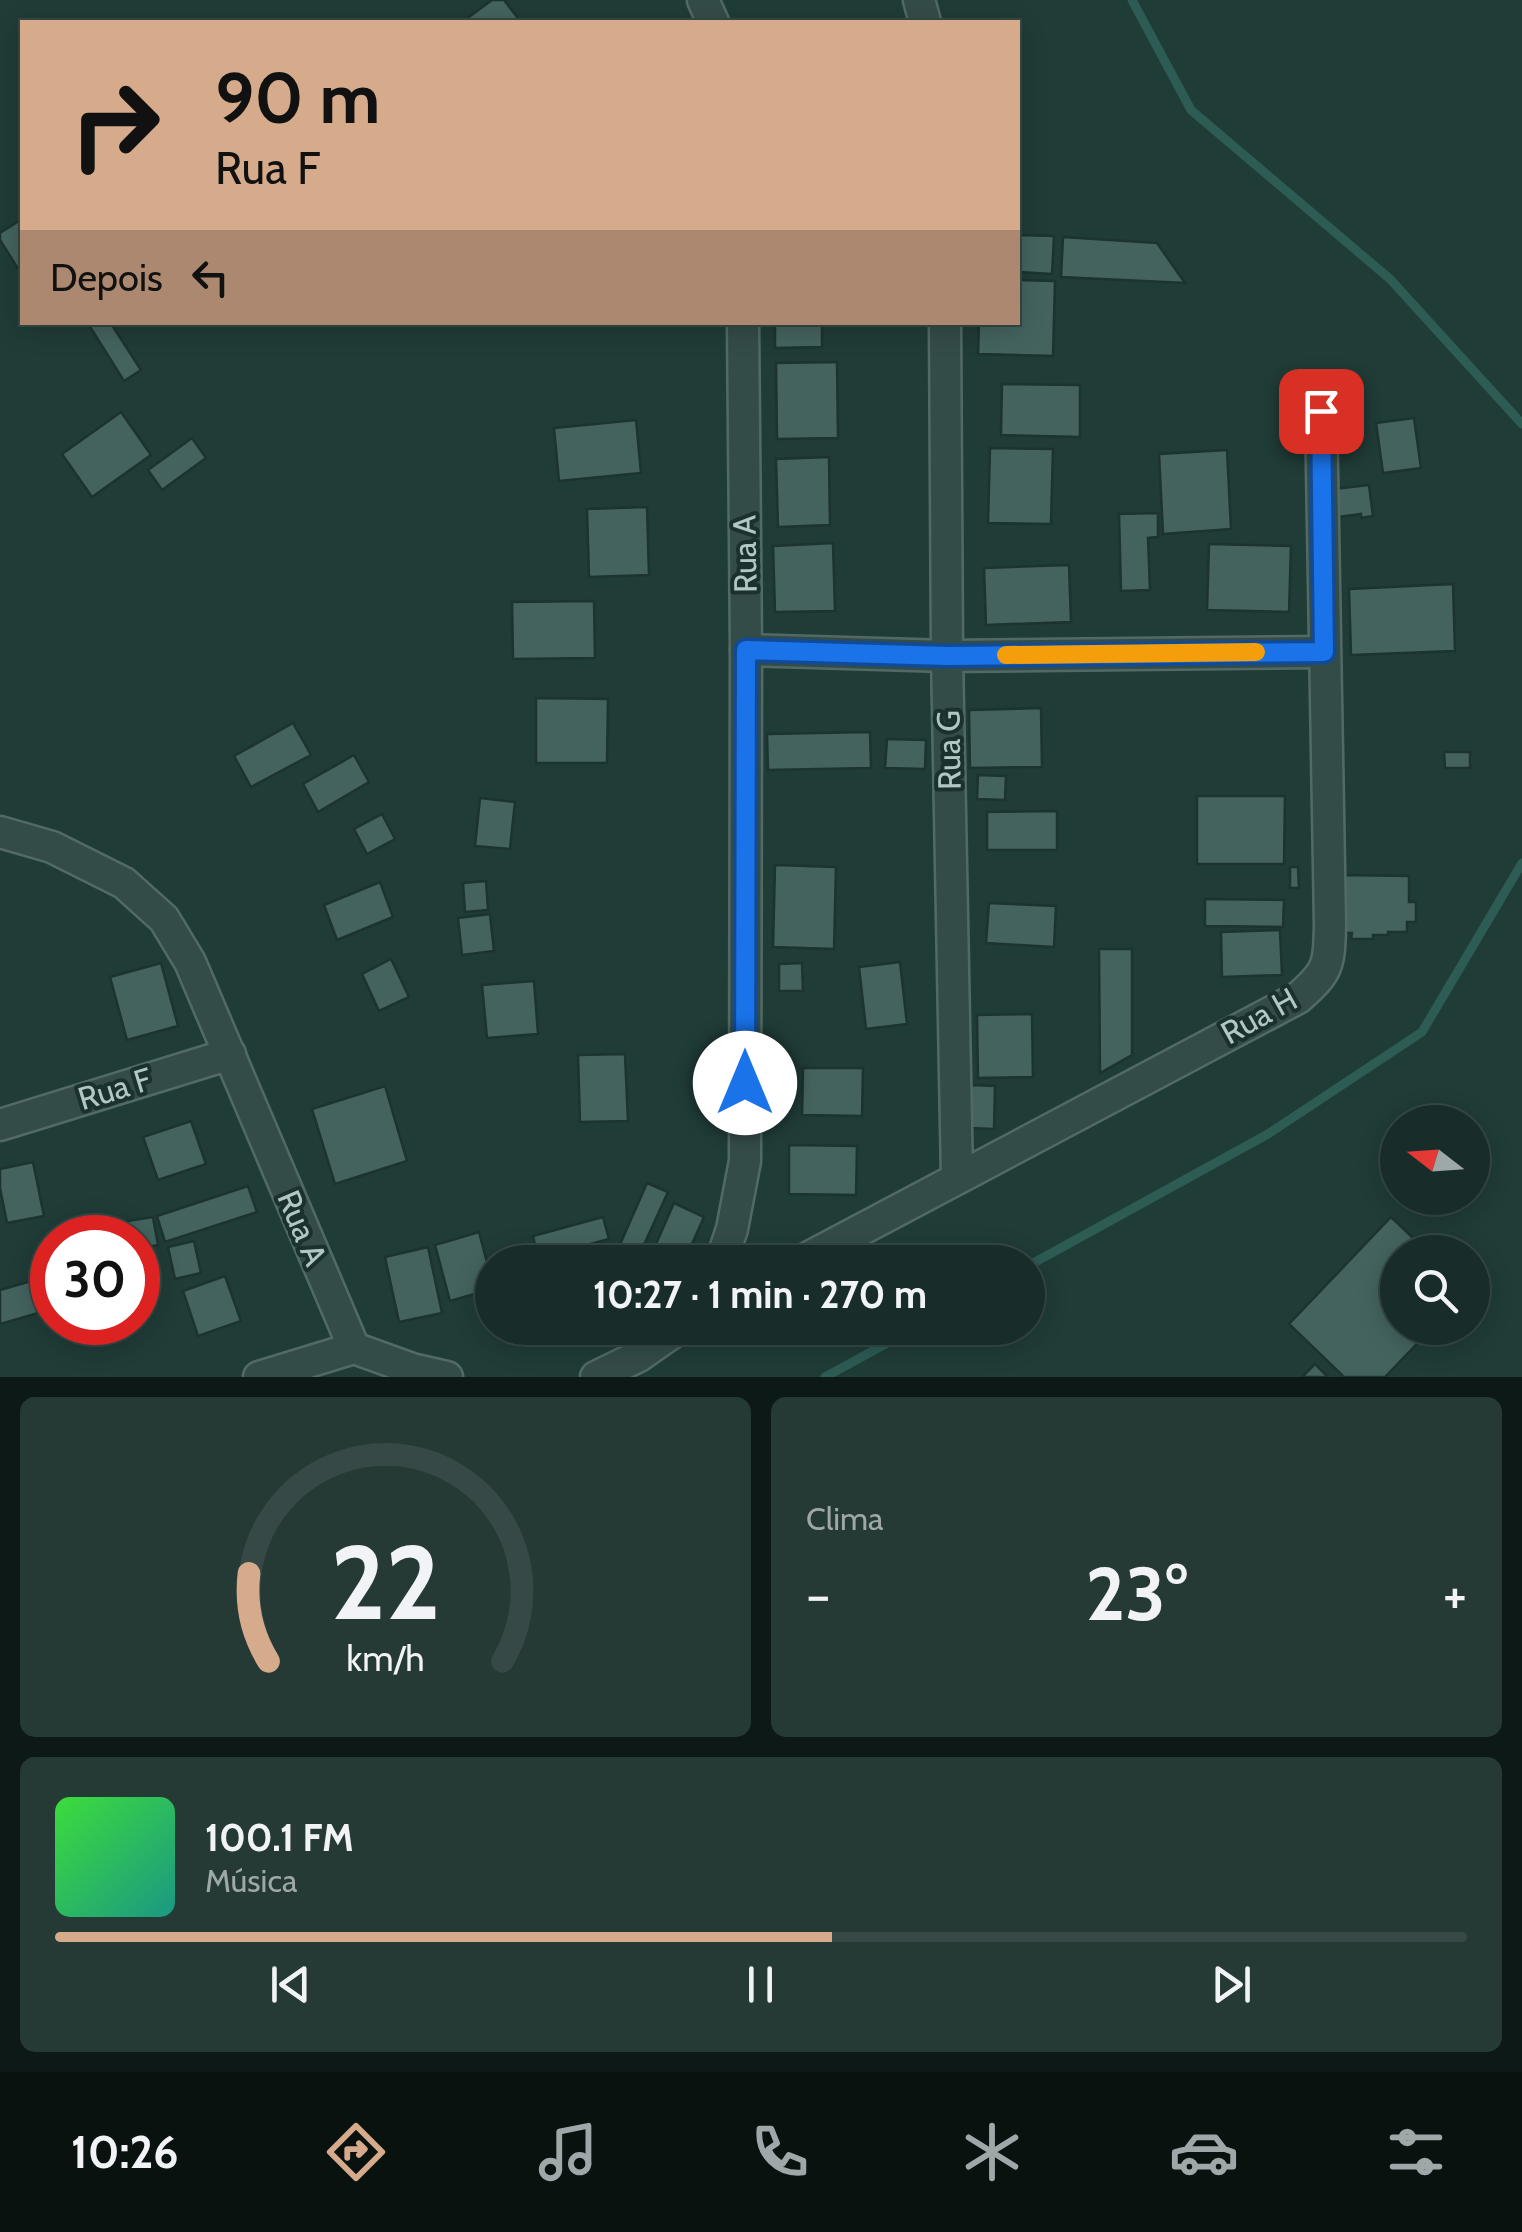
<!DOCTYPE html>
<html lang="pt">
<head>
<meta charset="utf-8">
<style>
  body { margin:0; font-family:Cabin,sans-serif; background:#253935; color:#f1f3f6; height:100vh; display:flex; flex-direction:column; font-size:38px; white-space:nowrap }
  * { box-sizing:border-box; margin:0 }
  p { font-size:32px; color:#9fa8a8 }
  .icon { flex:none; width:55px; height:55px; fill:none; stroke:currentColor; stroke-width:2; stroke-linecap:round; stroke-linejoin:round }
  .map { position:relative; height:1377px; overflow:hidden }
  .sheet { display:flex; flex-direction:column; gap:20px; padding:20px; background:#0d1917; flex:1 }
  .sheet>* { flex:none }
  .guide { position:absolute; left:20px; top:20px; width:1000px; height:305px; border-radius:0px; box-shadow:0 5px 25px #0003,0 0 0 2px #364946; background:#d6ab8b; color:#111; overflow:hidden }
  .needle { width:65px; rotate:287deg }
  .buttons { position:absolute; left:1380px; top:1105px; display:grid; gap:20px }
  .buttons a { display:grid; place-items:center; width:110px; height:110px; border-radius:50%; background:#182d29; box-shadow:0 5px 25px #0003,0 0 0 2px #364946; font-size:50px }
  .speed { position:absolute; left:30px; top:1215px; display:flex; gap:20px; font-size:50px; font-weight:700; text-align:center }
  .speed>* { display:grid; place-content:center; width:130px; height:130px; border-radius:50%; background:#182d29; box-shadow:0 5px 25px #0003,0 0 0 2px #364946; line-height:1 }
  .speed .limit { border:15px solid #d22; background:#fff; color:#111 }
  .pin { position:absolute; display:grid; place-items:center; width:85px; height:85px; color:#fff; margin:-42px; border-radius:20px; box-shadow:0 5px 15px #0006 }
  .me { position:absolute; width:110px; margin:-55px; rotate:0deg; stroke-linejoin:round; filter:drop-shadow(0 0 8px #0008) }
  .turn { display:flex; align-items:center; gap:35px; height:210px; padding:0 30px; font-size:45px }
  .turn .icon { width:130px; height:130px; stroke-width:2.5 }
  .turn b { display:block; font-size:70px; line-height:85px }
  .then { display:flex; align-items:center; height:95px; padding:0 30px; background:#0003; gap:20px; font-size:38px }
  .big { font-size:75px; font-weight:700; line-height:1.1 }
  .sheet .widget { flex:1; display:flex; flex-direction:column; justify-content:center; gap:15px; min-width:0; padding:0 35px; border-radius:15px; background:#253935 }
  .sheet .dial { align-items:center; gap:0 }
  .dial svg { height:260px; overflow:visible; fill:none; stroke:#364946; stroke-width:7; stroke-linecap:round; text-anchor:middle }
  .dial text { fill:#f1f3f6; stroke:none }
  .song { display:flex; align-items:center; gap:30px }
  .cover { width:120px; height:120px; border-radius:15px; background:linear-gradient(135deg,hsl(120 70% 55%),hsl(170 70% 35%)) }
  .played { height:10px; border-radius:5px; background:linear-gradient(90deg,#d6ab8b 55%,#364946 55%) }
  .keys { display:flex; justify-content:space-around; direction:ltr }
  .heat { display:flex; justify-content:space-between; align-items:center; font-size:55px; direction:ltr }
  .sheet .tiles { flex:1; display:grid; gap:20px; grid-template-columns:1fr 1fr }
  .widget:last-child { grid-column:span 2 }
  .trip { position:absolute; left:475px; top:1245px; width:570px; height:100px; border-radius:50px; background:#182d29; box-shadow:0 5px 25px #0003,0 0 0 2px #364946; font-weight:700; line-height:100px; text-align:center }
  .tab-bar { display:flex; height:160px; justify-content:space-around; align-items:center; background:#0a1210; color:#9fa8a8 }
  .tab-bar .icon { width:70px; height:70px }
  .tab-bar .current { color:#d6ab8b }
  .tab-bar b { font-size:45px; color:#f1f3f6 }
  .map>svg:first-child { display:block }
  .lines { fill:none; stroke-linecap:round; stroke-linejoin:round }
  .stream { stroke:#2c5c54; stroke-width:9 }
  .building { fill:#44635f; stroke:#1c332f; stroke-width:2.5 }
  .minor-casing { stroke:#526a66; stroke-width:35 }
  .minor { stroke:#344c48; stroke-width:30 }
  .route-casing { stroke:#114b97; stroke-width:25 }
  .route { stroke:#1a73e8; stroke-width:18 }
  .slow { stroke:#f59e0b; stroke-width:18 }
  .labels { text-anchor:middle; stroke-width:8; stroke-linejoin:round; paint-order:stroke }
  .street-label { font-size:32px; fill:#afc8c5; stroke:#1a312d }
</style>
</head>
<body>
<div class="map">
<svg width="1522" height="1377" viewBox="0 0 1522 1377">
  <rect width="100%" height="100%" fill="#203c37"/>
  <g class="lines">
    <g class="stream">
      <path d="M1132 0 1191 110 1390 279 1522 424"/>
      <path d="M1028 1266 1268 1134 1422 1032 1522 863"/>
      <path d="M825 1377 915 1328"/>
    </g>
  </g>
  <g class="building">
    <path d="M492 0H504L521 22H462Z"/>
    <path d="M22 219V275L0 240V233Z"/>
    <path d="M1018 235 1054 236 1052 274 1018 272Z"/>
    <path d="M1063 237 1157 243 1185 283 1061 277Z"/>
    <path d="M1018 280 1055 281 1053 356 978 354 979 322H1018Z"/>
    <path d="M87 322H110L141 370 124 381Z"/>
    <path d="M775 322H822V347L775 348Z"/>
    <path d="M837 362 838 438 777 439 776 363Z"/>
    <path d="M1002 384 1080 385V437L1001 435Z"/>
    <path d="M121 412 151 455 92 497 62 454Z"/>
    <path d="M1414 418 1421 468 1383 473 1376 423Z"/>
    <path d="M636 420 641 473 559 481 554 428Z"/>
    <path d="M192 438 206 458 162 490 148 470Z"/>
    <path d="M990 448 1053 449 1051 524 988 523Z"/>
    <path d="M1227 450 1231 529 1163 534 1159 454Z"/>
    <path d="M829 457 830 525 778 527 776 459Z"/>
    <path d="M1369 485 1373 516 1361 518V514L1338 517 1334 489Z"/>
    <path d="M647 507 649 575 589 577 587 509Z"/>
    <path d="M1158 513V537L1148 538 1150 590 1121 591 1119 514Z"/>
    <path d="M833 543 835 611 775 612 773 546Z"/>
    <path d="M1209 544 1291 546 1289 612 1207 610Z"/>
    <path d="M1069 565 1071 622 986 625 984 568Z"/>
    <path d="M1453 584 1455 651 1351 655 1349 589Z"/>
    <path d="M594 601 595 658 513 659 512 602Z"/>
    <path d="M536 698 608 699 607 763H536Z"/>
    <path d="M1041 708 1042 767 970 768 969 710Z"/>
    <path d="M293 723 311 755 251 787 234 756Z"/>
    <path d="M870 732 871 768 768 770 767 734Z"/>
    <path d="M887 739 926 740 925 769 885 768Z"/>
    <path d="M1444 752H1470V768H1445Z"/>
    <path d="M354 755 369 782 318 812 303 784Z"/>
    <path d="M978 775 1006 776 1005 800 977 799Z"/>
    <path d="M1197 796H1285L1284 864H1197Z"/>
    <path d="M480 798 515 802 510 849 475 846Z"/>
    <path d="M1057 811V850H987V812Z"/>
    <path d="M382 814 395 839 367 854 354 829Z"/>
    <path d="M775 865 836 867 834 949 773 947Z"/>
    <path d="M1290 867H1298L1299 888H1290Z"/>
    <path d="M1342 875 1409 876V902H1416V922H1407V932H1388V935H1373V939H1351L1352 933H1341Z"/>
    <path d="M486 881 488 910 465 912 463 883Z"/>
    <path d="M380 882 393 917 337 940 324 905Z"/>
    <path d="M1205 899 1284 900 1283 927 1205 926Z"/>
    <path d="M989 903 1056 906 1054 947 986 943Z"/>
    <path d="M490 914 494 951 462 955 458 918Z"/>
    <path d="M1280 930 1282 975 1222 977 1221 932Z"/>
    <path d="M1099 949H1132V1055L1100 1073Z"/>
    <path d="M391 959 409 997 379 1011 362 974Z"/>
    <path d="M900 962 907 1024 866 1029 859 967Z"/>
    <path d="M161 963 178 1026 127 1040 110 977Z"/>
    <path d="M802 963 803 991H779V964Z"/>
    <path d="M534 981 538 1034 487 1038 482 985Z"/>
    <path d="M1032 1014 1033 1077 978 1078 977 1015Z"/>
    <path d="M625 1054 628 1121 580 1122 578 1055Z"/>
    <path d="M803 1068H863L862 1116 802 1115Z"/>
    <path d="M971 1085 995 1086 994 1129 969 1128Z"/>
    <path d="M385 1086 407 1161 335 1184 312 1109Z"/>
    <path d="M191 1121 206 1164 158 1180 143 1137Z"/>
    <path d="M789 1145 857 1146 856 1195 789 1194Z"/>
    <path d="M33 1162 44 1216 7 1223 0 1188V1169Z"/>
    <path d="M647 1183 668 1192 638 1258 618 1249Z"/>
    <path d="M248 1186 257 1212 165 1242 157 1216Z"/>
    <path d="M674 1203 704 1217 684 1262H648Z"/>
    <path d="M153 1217 158 1245 138 1249V1238H124L121 1222Z"/>
    <path d="M603 1217 609 1239 590 1244 596 1262H558L555 1254 538 1258 533 1236Z"/>
    <path d="M1391 1217 1428 1252H1398V1328H1432L1385 1377H1344L1289 1324Z"/>
    <path d="M479 1232 492 1281V1289L450 1301 435 1245Z"/>
    <path d="M194 1241 201 1273 175 1279 168 1247Z"/>
    <path d="M428 1247 442 1313 399 1322 385 1257Z"/>
    <path d="M52 1275V1309L0 1324V1290Z"/>
    <path d="M225 1276 241 1321 198 1336 183 1291Z"/>
    <path d="M1315 1364 1328 1377H1302Z"/>
  </g>
  <g class="lines">
    <defs>
      <g id="minor">
        <path d="M703 0 713 22"/>
        <path d="M919 0 925 22"/>
        <path d="M945 322 947 656 957 1178"/>
        <path d="M746 650 947 656 1324 652"/>
        <path d="M0 832 52 847 124 883 164 919 190 962 354 1348 412 1369 447 1377"/>
        <path d="M0 1125 230 1054"/>
        <path d="M721 1262 732 1229 745 1161 746 650 743 322"/>
        <path d="M800 1262 1298 998C1329 971 1329 965 1330 925L1321 411"/>
        <path d="M259 1377 354 1348"/>
        <path d="M596 1377 639 1356 679 1328"/>
      </g>
    </defs>
    <use href="#minor" class="minor-casing"/>
    <use href="#minor" class="minor"/>
  </g>
  <g class="lines">
    <defs>
      <path id="route" d="M745 1083 746 650 947 656 1324 652 1321 411"/>
    </defs>
    <use href="#route" class="route-casing"/>
    <use href="#route" class="route"/>
    <path class="slow" d="M1006 655 1256 652"/>
  </g>
  <g class="labels">
    <g class="street-label">
      <text transform="translate(745 554) rotate(-91)" y="11">Rua A</text>
      <text transform="translate(949 750) rotate(-91)" y="11">Rua G</text>
      <text transform="translate(1259 1016) rotate(-29)" y="11">Rua H</text>
      <text transform="translate(115 1089) rotate(-17)" y="11">Rua F</text>
      <text transform="translate(302 1228) rotate(67)" y="11">Rua A</text>
    </g>
  </g>
</svg>
<div class="buttons">
<a><svg class="needle" viewBox="-14 -14 28 28"><path d="M0-13l5 13h-10z" fill="#e53935"/><path d="M0 13l5-13h-10z" fill="#9fa8a8"/></svg></a>
<a><svg class="icon" aria-label="search" viewBox="0 0 24 24"><circle cx="10" cy="10" r="6"/><path d="M15 15l6 6"/></svg></a>
</div>
<div class="speed"><div class="limit">30</div></div>
<div class="pin" style="left:1321px;top:411px;background:#d93025"><svg class="icon" aria-label="arrive" viewBox="0 0 24 24"><path d="M6 21V4h12l-3 4 3 4H6"/></svg></div>
<svg class="me" style="left:745px;top:1083px" viewBox="-20 -20 40 40"><circle r="19" fill="#fff"/><path d="M0-13L10 11 0 6-10 11z" fill="#1a73e8"/></svg>
<div class="trip">10:27 · 1 min · 270 m</div>
<div class="guide">
<div class="turn"><svg class="icon" aria-label="right" viewBox="0 0 24 24"><path d="M7 20v-9h11M14 6l5 5-5 5"/></svg><div><b>90 m</b>Rua F</div></div>
<div class="then">Depois<svg class="icon" aria-label="left" viewBox="0 0 24 24"><path d="M17 20v-9H6M10 6l-5 5 5 5"/></svg></div>
</div>
</div>
<section class="sheet">
<div class="tiles">
<div class="widget dial"><svg viewBox="0 0 100 80">
<path d="M14 69A42 42 0 1 1 86 69"/>
<path d="M14 69A42 42 0 0 1 8 42" stroke="#d6ab8b"/>
<text x="50" y="56" font-size="32" font-weight="700">22</text>
<text x="50" y="72" font-size="11">km/h</text>
</svg></div>
<div class="widget"><p>Clima</p>
<div class="heat"><a>−</a><b class="big">23°</b><a>+</a></div>
</div>
<div class="widget">
<div class="song"><i class="cover"></i><div><b>100.1 FM</b><p>Música</p></div></div>
<div class="played"></div>
<div class="keys"><svg class="icon" aria-label="previous" viewBox="0 0 24 24"><path d="M18 5L8 12l10 7zM5 5v14"/></svg><svg class="icon" aria-label="pause" viewBox="0 0 24 24"><path d="M8 5v14M16 5v14"/></svg><svg class="icon" aria-label="next" viewBox="0 0 24 24"><path d="M6 5l10 7-10 7zM19 5v14"/></svg></div>
</div>
</div>
</section>
<nav class="tab-bar">
<b>10:26</b>
<svg class="icon current" aria-label="directions" viewBox="0 0 24 24"><path d="M12 3l9 9-9 9-9-9zM9 14v-3h6M13 9l2 2-2 2"/></svg>
<svg class="icon" aria-label="music" viewBox="0 0 24 24"><path d="M9 18V5l10-2v13"/><circle cx="6" cy="18" r="3"/><circle cx="16" cy="16" r="3"/></svg>
<svg class="icon" aria-label="phone" viewBox="0 0 24 24"><path d="M5 4h4l2 5-3 2q2 4 5 5l2-3 5 2v4C11 20 4 13 5 4z"/></svg>
<svg class="icon" aria-label="climate" viewBox="0 0 24 24"><path d="M12 3v18M4 7l16 10M4 17L20 7"/></svg>
<svg class="icon" aria-label="car" viewBox="0 0 24 24"><path d="M5 17H2v-5l4-1 3-4h7l3 4 3 1v5h-3M9 17h6M6 11h13"/><circle cx="7" cy="17" r="2"/><circle cx="17" cy="17" r="2"/></svg>
<svg class="icon" aria-label="filters" viewBox="0 0 24 24"><path d="M4 7h16M4 17h16"/><circle cx="9" cy="7" r="2"/><circle cx="15" cy="17" r="2"/></svg>
</nav>
</body>
</html>
